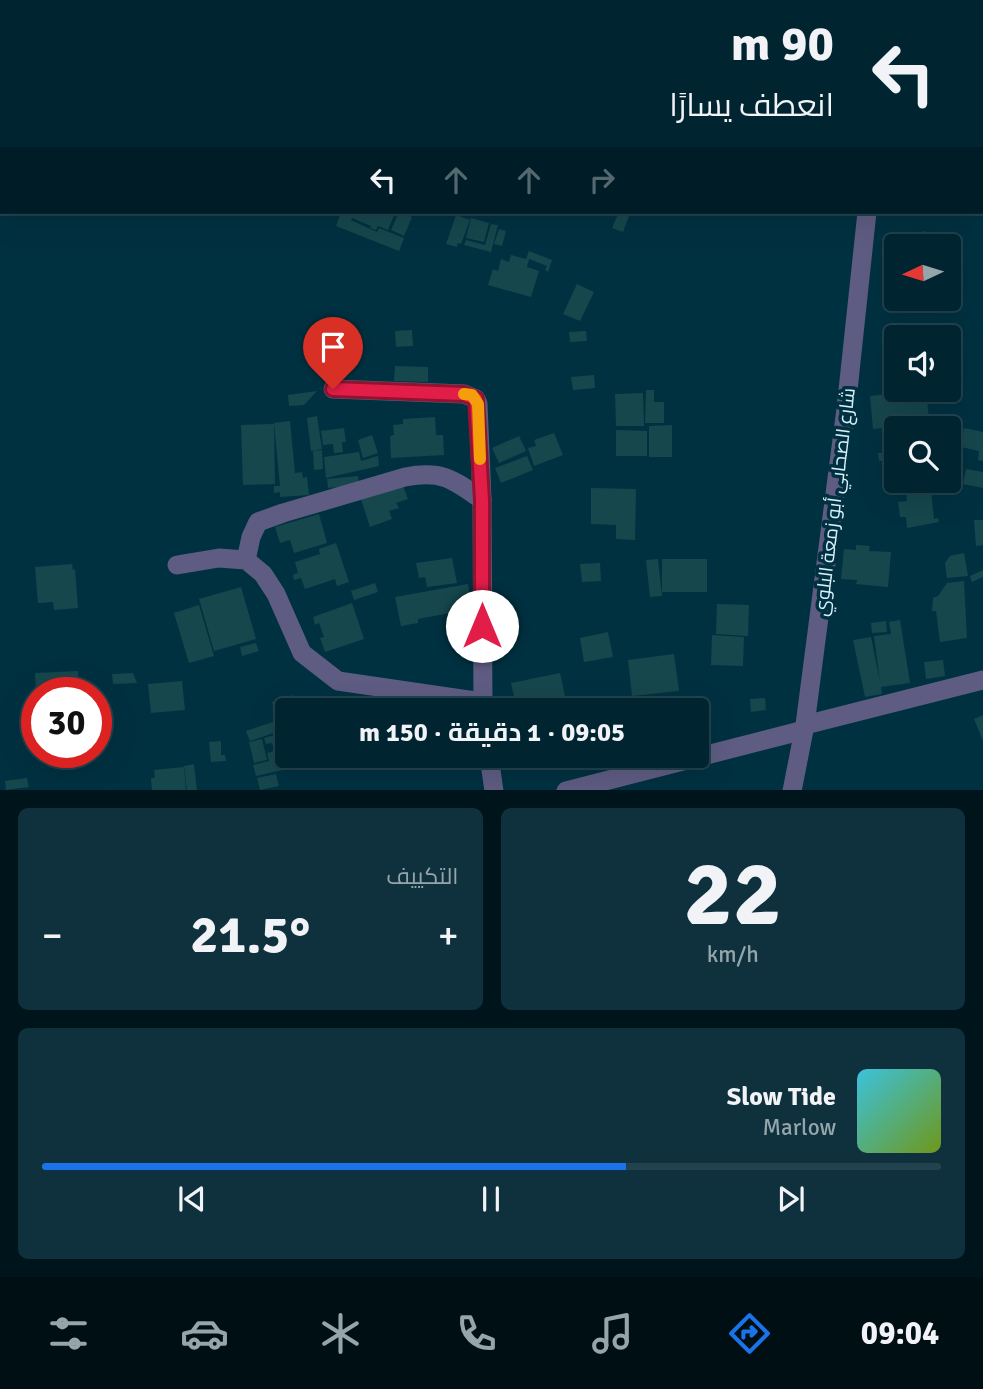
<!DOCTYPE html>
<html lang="ar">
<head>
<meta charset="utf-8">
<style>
  body { margin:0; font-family:Signika,Cairo,sans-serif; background:#0e313d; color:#f1f3f6; direction:rtl; height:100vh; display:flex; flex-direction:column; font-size:26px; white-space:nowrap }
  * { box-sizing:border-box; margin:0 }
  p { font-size:23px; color:#95a5ab }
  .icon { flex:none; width:38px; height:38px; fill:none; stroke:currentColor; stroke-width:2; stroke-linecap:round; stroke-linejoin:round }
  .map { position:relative; height:790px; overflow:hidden; direction:ltr }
  .panel { display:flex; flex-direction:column; gap:18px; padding:18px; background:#00141b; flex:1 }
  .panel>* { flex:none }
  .hud { position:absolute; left:0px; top:0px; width:984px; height:214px; box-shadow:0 7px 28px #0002,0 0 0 2px #22424d; direction:rtl; background:#002531; color:#f1f3f6; overflow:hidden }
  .needle { width:46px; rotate:266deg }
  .fabs { position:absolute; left:884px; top:234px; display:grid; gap:14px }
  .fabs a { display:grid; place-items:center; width:77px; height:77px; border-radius:7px; background:#002531; box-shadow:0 7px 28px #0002,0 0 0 2px #22424d; font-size:35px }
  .speed { position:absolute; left:21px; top:677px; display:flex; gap:14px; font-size:35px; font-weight:700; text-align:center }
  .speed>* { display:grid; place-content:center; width:91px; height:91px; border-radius:50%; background:#002531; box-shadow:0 7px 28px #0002,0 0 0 2px #22424d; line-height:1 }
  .speed .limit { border:10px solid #d22; background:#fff; color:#111 }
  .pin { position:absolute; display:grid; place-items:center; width:60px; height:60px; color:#fff; margin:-72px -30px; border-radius:50% 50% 50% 0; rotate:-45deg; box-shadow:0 0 7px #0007 }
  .pin .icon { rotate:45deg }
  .me { position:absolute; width:77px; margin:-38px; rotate:0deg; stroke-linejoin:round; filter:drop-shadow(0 0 5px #0008) }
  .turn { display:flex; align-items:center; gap:24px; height:147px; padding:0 35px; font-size:32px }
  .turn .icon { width:91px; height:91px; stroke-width:2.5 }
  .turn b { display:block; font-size:49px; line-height:60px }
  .lanes { display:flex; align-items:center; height:66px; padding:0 35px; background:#0003; justify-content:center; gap:35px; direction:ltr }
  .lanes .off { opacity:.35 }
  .big { font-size:52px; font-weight:700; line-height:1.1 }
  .panel .card { flex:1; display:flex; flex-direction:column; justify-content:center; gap:10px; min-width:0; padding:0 24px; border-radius:10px; background:#0e313d }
  .panel .dial { align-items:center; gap:0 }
  .dial b { font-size:91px; line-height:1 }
  .song { display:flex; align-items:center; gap:21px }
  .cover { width:84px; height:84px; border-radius:10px; background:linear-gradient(135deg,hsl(190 70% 55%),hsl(80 70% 35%)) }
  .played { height:7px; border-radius:4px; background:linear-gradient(90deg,#1a73e8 65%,#22424d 65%) }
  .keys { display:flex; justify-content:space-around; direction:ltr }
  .heat { display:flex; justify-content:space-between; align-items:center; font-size:38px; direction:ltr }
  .panel .tiles { flex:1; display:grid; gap:18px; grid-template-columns:1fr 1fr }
  .card:last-child { grid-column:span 2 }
  .trip { position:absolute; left:275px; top:698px; width:434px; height:70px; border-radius:7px; background:#002531; box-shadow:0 7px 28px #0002,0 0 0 2px #22424d; font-weight:700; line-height:70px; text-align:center; direction:rtl }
  .tabs { display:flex; height:112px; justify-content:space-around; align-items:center; background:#000f14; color:#95a5ab }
  .tabs .icon { width:49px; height:49px }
  .tabs .on { color:#1a73e8 }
  .tabs b { font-size:32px; color:#f1f3f6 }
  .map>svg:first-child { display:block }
  .building { fill:#16474d }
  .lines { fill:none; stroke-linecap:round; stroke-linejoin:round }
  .minor { stroke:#5e5c82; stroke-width:19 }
  .route-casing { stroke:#92132f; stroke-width:18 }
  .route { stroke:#e11d48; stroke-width:12 }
  .slow { stroke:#f59e0b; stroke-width:12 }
  .labels { text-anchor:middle; stroke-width:7; stroke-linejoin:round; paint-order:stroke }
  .street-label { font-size:19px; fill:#daf1fc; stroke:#003141 }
</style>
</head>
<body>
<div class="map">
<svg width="983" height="791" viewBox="0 0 983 791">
  <rect width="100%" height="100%" fill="#003141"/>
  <g class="building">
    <path d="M341 212 353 216 355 212 395 213 388 230 378 226 376 230 370 228 371 226 352 218 351 220 377 232 379 228 404 238 399 251 336 226Z"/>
    <path d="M399 212 412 217 404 236 391 230Z"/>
    <path d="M619 212 630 213 623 232 612 228Z"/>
    <path d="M456 215 470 220 461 244 458 243 457 247 446 244Z"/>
    <path d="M471 218 489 223 484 242 466 238Z"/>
    <path d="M491 224 498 225 491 252 464 245 466 240 485 245Z"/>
    <path d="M499 229 506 231 502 246 494 244Z"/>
    <path d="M923 231 937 235 935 244 944 247H907L910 237 921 240Z"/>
    <path d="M529 251 552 260 548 272 545 270 547 266 529 259 527 267 539 271 531 297 488 285 493 269 498 271 501 259 509 262 511 255 526 259Z"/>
    <path d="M577 284 594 292 580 321 563 314Z"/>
    <path d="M412 330 413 346 396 347 395 331Z"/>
    <path d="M586 331 587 341 570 342 569 332Z"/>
    <path d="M395 366 428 367V382L394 381Z"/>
    <path d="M594 375 595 388 573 390 571 377Z"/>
    <path d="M646 390H654V402H664V423H645Z"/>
    <path d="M926 390 930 429H896V439L883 440 882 428 873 429 870 396Z"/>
    <path d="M317 391 304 405 289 406 288 395Z"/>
    <path d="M643 393 644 426H616L615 394Z"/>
    <path d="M317 416 322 449 311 451 307 418Z"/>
    <path d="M435 417 436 435H443L444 455 391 458 390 436 394 435 393 425 403 424V419Z"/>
    <path d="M290 421 295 473 302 472 303 478 307 477 309 495 280 497V492L274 493V486H280L274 423Z"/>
    <path d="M274 424 275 484 243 485 241 425Z"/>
    <path d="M672 425V457H649V426Z"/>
    <path d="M344 428 346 442H342L343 452 334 453 333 444 323 445 321 431Z"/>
    <path d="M964 428 983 432V461L978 460 979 451 961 447Z"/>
    <path d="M616 430 647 431V456H616Z"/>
    <path d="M554 433 563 455 534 466 528 448 536 446 534 440Z"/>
    <path d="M372 435 378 453 363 458 358 440Z"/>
    <path d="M519 436 526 451 499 463 492 448Z"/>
    <path d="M322 450 323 469 314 470 313 451Z"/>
    <path d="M359 452 361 461 378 456 379 466 326 478 324 457Z"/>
    <path d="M895 452V460L879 461 878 453Z"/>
    <path d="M527 456 533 470 501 483 495 468Z"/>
    <path d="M966 469 983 472V488L963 484Z"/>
    <path d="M358 476 359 485 328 488 327 479Z"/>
    <path d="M403 486 408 499 396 503 399 508 389 511 392 519 370 527 360 496Z"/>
    <path d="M591 488 636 489 635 540 616 539V525L591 524Z"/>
    <path d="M931 489 934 519 938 518 939 522 907 528 906 517H900L898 502 907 501 906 491Z"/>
    <path d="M319 514 327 543 294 553 290 540 280 543 275 527Z"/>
    <path d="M974 520H983V545L976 546Z"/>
    <path d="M336 543 349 582 337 586 335 579 305 589 301 578 294 580 293 575 298 573 295 562 320 554 319 549Z"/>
    <path d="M856 545 870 546 869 551 891 552 888 587 856 584 857 580 841 579 844 549 856 550Z"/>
    <path d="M964 553 968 576 947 578 945 563 950 556Z"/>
    <path d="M452 558 457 583 427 587 425 577 419 578 416 563Z"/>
    <path d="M658 559 662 596 650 597 646 560Z"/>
    <rect x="662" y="559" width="45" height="33"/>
    <path d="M600 563 601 581 582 582 580 564Z"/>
    <path d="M72 564 73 570 75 569 78 608 54 610 53 602 38 603 35 567Z"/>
    <path d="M983 570V577L972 582 970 576Z"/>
    <path d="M964 581 967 638 940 642 936 611H932L933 598 938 596 947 583Z"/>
    <path d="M375 583 378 592 354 600 351 591Z"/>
    <path d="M468 584 472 609 418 619V623L401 626 395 597Z"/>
    <path d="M241 587 256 639 214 651 199 599Z"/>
    <path d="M352 603 364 639 325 652 320 638 324 637 319 623 315 625 313 617Z"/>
    <path d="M717 604 749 605 748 636 716 634Z"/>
    <path d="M199 605 214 656 189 663 174 613Z"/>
    <path d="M900 620 910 683 881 687 882 694 865 697 853 640 871 637 880 682 874 636 891 634 889 622Z"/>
    <path d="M886 621 887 632 872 633 871 623Z"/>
    <path d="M608 632 613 657 584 662 580 638Z"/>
    <path d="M712 635 744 637 743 666 711 665Z"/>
    <path d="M256 643 259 651 242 656 240 647Z"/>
    <path d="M674 654 679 691 632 696 628 660Z"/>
    <path d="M943 660 945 676 926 679 924 662Z"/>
    <path d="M78 671 79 693H36L35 673Z"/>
    <path d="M133 673 137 683 113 684 112 674Z"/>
    <path d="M560 673 568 710H517L511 683Z"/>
    <path d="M182 681 185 710 151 713 148 684Z"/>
    <path d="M292 695 295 703 274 710 272 702Z"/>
    <path d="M334 696 339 710H305L303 707Z"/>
    <path d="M765 698 766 710 751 712 750 699Z"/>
    <path d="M294 706 296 710H287V730L284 731 278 712Z"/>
    <path d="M983 715V741L974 719Z"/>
    <path d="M279 720 282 730 250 741 246 731Z"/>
    <path d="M282 733 286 746 274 750 272 743 266 744 264 738Z"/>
    <path d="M262 739 267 760 254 763 249 742Z"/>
    <path d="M221 741V755H225L226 761 211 762 209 742Z"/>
    <path d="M275 751 277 760 285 758 287 769 256 776 253 765 269 761 267 753Z"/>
    <path d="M294 756H326L291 769 287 758Z"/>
    <path d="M194 764 197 791H187L184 766Z"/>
    <path d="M184 767 186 791H152L151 778H155L154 770Z"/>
    <path d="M276 774 279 786 260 790 257 778Z"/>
    <path d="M27 778 29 787 6 790 5 781Z"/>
  </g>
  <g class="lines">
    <g class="minor">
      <path d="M259 0 260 2"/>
      <path d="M696 2 700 0"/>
      <path d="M891 2V0"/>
      <path d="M333 389 464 394 476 399 478 404 482 500 483 710"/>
      <path d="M246 560 251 537 258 522 283 513 405 477C442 470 453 479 482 500"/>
      <path d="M177 565 219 558 246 560 263 574 276 594 302 653 338 681 482 702"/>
      <path d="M805 725 983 680"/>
      <path d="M489 756 494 791"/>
      <path d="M566 791 804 730"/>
      <path d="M792 791 805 725 846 409 867 212"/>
    </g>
  </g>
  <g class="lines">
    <defs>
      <path id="route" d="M333 389 464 394 476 399 482 500V626"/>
    </defs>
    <use href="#route" class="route-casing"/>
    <use href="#route" class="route"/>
    <path class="slow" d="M464 394 472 395 478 404 480 459"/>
  </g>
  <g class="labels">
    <g class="street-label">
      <text transform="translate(834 502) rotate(-83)" y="7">شارع الصحابي أبو زمعة البلوي</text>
    </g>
  </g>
</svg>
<div class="fabs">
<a><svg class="needle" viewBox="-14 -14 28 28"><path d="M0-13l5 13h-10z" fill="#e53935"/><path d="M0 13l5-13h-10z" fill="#95a5ab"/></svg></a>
<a><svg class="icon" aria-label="sound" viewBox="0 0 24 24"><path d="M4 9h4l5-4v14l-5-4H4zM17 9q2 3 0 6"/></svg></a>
<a><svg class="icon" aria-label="search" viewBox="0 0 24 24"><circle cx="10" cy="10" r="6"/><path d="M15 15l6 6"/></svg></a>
</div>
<div class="speed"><div class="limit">30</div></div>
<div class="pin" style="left:333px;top:389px;background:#d93025"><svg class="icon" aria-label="arrive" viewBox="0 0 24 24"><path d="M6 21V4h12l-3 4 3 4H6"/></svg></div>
<svg class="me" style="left:482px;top:626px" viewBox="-20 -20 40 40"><circle r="19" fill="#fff"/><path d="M0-13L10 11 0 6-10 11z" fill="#e11d48"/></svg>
<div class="trip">09:05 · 1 دقيقة · 150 m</div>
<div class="hud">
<div class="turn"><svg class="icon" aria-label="left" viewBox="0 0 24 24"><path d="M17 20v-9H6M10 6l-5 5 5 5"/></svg><div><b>90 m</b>انعطف يسارًا</div></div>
<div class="lanes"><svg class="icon" aria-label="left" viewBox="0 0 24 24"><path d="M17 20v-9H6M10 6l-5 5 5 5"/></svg><svg class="icon off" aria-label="ahead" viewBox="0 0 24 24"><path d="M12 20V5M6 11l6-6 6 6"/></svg><svg class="icon off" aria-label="ahead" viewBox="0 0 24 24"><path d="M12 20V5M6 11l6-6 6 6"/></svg><svg class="icon off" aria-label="right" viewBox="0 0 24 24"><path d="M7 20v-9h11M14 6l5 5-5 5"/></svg></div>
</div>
</div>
<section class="panel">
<div class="tiles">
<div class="card dial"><b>22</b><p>km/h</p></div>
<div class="card"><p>التكييف</p>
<div class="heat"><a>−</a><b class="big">21.5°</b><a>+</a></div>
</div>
<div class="card">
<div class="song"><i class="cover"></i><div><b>Slow Tide</b><p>Marlow</p></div></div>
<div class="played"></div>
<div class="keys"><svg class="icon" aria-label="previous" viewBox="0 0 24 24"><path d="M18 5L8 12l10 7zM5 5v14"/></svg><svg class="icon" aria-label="pause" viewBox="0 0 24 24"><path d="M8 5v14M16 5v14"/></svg><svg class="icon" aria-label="next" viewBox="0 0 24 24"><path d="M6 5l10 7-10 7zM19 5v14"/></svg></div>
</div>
</div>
</section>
<nav class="tabs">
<b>09:04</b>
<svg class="icon on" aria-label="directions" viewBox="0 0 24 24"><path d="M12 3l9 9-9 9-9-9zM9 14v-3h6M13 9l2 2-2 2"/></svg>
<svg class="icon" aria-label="music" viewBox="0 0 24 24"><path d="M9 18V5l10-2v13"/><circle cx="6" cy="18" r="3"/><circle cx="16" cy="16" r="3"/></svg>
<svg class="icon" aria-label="phone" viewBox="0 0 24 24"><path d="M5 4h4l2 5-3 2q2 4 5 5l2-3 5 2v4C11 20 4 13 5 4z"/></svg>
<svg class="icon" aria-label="climate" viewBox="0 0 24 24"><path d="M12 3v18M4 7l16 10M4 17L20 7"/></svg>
<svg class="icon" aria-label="car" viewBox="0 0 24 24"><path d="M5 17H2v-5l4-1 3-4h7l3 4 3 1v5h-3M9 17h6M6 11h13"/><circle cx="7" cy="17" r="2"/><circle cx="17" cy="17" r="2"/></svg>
<svg class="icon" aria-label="filters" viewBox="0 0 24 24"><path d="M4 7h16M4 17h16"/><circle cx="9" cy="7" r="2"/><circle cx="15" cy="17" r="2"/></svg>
</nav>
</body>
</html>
